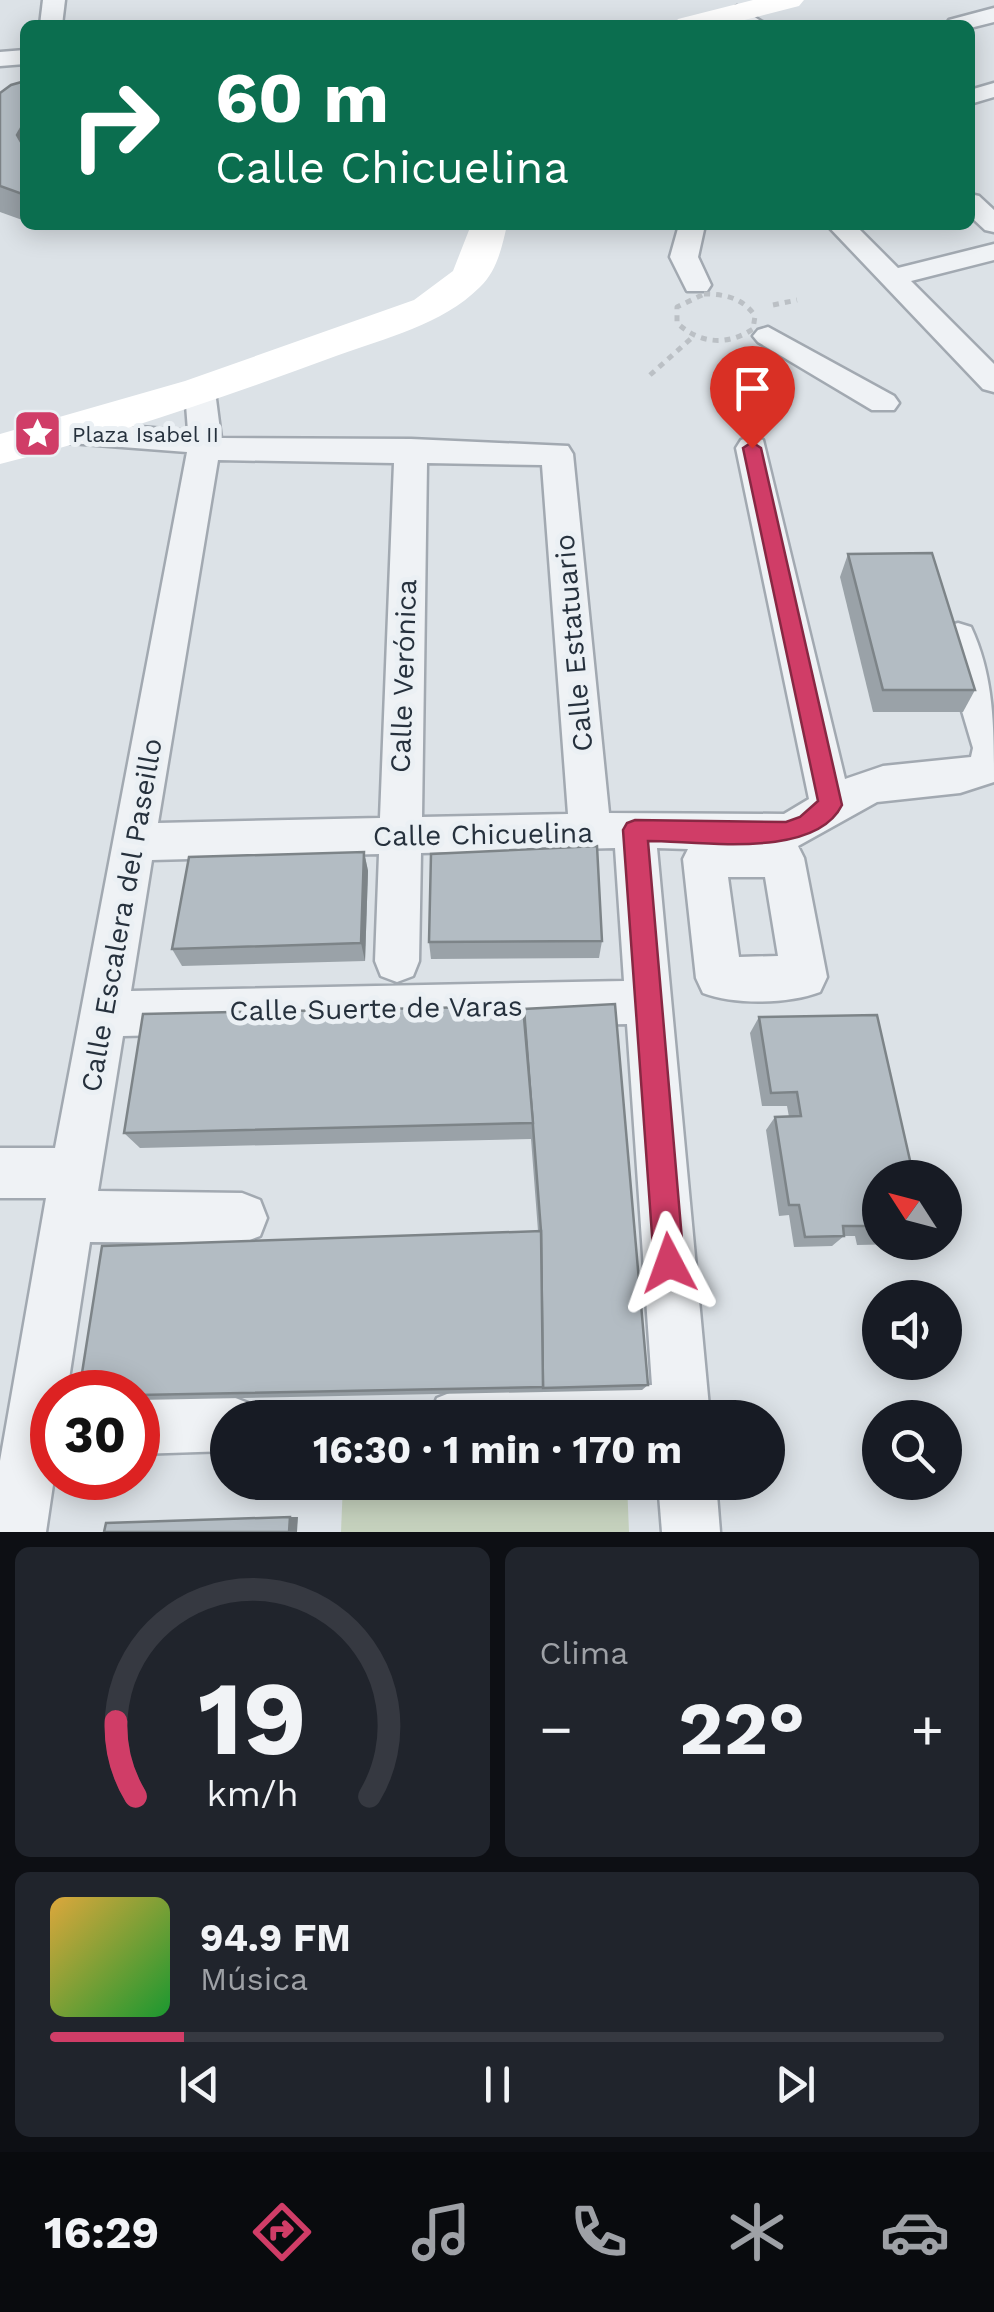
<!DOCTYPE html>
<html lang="es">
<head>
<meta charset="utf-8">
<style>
  body { margin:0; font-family:"Work Sans",sans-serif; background:#20242c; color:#f1f3f6; height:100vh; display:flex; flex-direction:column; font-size:38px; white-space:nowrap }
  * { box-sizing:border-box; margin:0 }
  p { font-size:32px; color:#9ea1a6 }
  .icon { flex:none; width:55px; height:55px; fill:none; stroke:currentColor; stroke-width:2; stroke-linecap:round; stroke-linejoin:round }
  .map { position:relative; height:1532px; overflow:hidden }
  .details { display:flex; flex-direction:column; gap:15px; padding:15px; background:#0d0f14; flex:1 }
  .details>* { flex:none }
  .guide { position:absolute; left:20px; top:20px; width:955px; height:210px; border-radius:15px; box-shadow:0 5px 25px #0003; background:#0b6e4f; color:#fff; overflow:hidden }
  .needle { width:65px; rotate:306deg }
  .controls { position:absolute; left:862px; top:1160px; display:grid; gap:20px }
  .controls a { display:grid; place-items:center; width:100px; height:100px; border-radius:50%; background:#171b24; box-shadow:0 5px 25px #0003; font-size:50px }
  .speed { position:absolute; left:30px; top:1370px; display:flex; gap:20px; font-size:50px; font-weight:700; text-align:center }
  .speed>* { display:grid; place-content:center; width:130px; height:130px; border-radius:50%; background:#171b24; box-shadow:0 5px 25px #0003; line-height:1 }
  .speed .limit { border:15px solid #d22; background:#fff; color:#111 }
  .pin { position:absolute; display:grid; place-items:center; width:85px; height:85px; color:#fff; margin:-102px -42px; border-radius:50% 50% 50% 0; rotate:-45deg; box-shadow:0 0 10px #0007 }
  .pin .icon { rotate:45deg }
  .me { position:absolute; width:110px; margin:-55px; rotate:356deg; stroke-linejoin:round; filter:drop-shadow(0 0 8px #0008) }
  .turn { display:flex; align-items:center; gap:35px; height:210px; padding:0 30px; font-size:45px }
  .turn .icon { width:130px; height:130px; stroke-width:2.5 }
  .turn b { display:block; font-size:70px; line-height:85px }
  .big { font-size:75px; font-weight:700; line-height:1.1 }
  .details .widget { flex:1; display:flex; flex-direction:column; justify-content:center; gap:15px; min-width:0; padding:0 35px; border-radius:15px; background:#20242c }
  .details .dial { align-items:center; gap:0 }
  .dial svg { height:260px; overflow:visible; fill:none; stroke:#363941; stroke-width:7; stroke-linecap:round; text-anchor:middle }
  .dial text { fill:#f1f3f6; stroke:none }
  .song { display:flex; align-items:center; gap:30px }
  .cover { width:120px; height:120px; border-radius:15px; background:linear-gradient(135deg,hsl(40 70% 55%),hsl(130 70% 35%)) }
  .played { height:10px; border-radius:5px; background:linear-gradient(90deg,#d03d67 15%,#363941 15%) }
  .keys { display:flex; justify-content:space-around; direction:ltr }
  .heat { display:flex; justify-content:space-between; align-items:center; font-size:55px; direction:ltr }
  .details .tiles { flex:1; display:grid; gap:15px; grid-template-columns:1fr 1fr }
  .widget:last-child { grid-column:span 2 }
  .trip { position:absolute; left:210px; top:1400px; width:575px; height:100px; border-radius:50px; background:#171b24; box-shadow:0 5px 25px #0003; font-weight:700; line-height:100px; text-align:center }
  .tab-bar { display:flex; height:160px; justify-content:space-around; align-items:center; background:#090b0e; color:#9ea1a6 }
  .tab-bar .icon { width:70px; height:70px }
  .tab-bar .active { color:#d03d67 }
  .tab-bar b { font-size:45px; color:#f1f3f6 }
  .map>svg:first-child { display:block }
  .green { fill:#c5d1bd }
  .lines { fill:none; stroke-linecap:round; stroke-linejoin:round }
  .street-casing { stroke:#a2a9b1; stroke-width:5 }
  .path { stroke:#bbc0c5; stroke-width:5; stroke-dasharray:6 6; stroke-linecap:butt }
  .street { fill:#eff2f5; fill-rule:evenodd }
  .secondary { fill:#fff; fill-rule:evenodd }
  .wall { fill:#9aa2a8 }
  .shaded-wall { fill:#7d8488 }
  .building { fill:#b3bcc3; stroke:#7d8488; stroke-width:2.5 }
  .route { fill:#d03d67; stroke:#872843; stroke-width:2.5 }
  .labels { text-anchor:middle; stroke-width:10; stroke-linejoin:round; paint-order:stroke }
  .far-poi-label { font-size:22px; fill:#26313d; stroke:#ebf0f4; text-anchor:start }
  .street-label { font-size:28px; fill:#26313d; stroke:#ebf0f4 }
</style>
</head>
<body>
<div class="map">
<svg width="994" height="1532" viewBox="0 0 994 1532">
  <rect width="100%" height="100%" fill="#dce2e7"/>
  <path class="green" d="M343 1483H627L629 1532H341Z"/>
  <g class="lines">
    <defs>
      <g id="street">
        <path d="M43 0H65L62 25H40Z"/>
        <path d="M737 6 767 25H741L726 13Z"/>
        <path d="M994 8V22L970 28V25H946L949 20Z"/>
        <path d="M25 50V64L0 66V52Z"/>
        <path d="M994 83V97L970 104V90Z"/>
        <path d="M970 194 979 196 994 210V232L985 230 970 216Z"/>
        <path d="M679 225H705L698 257 711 285 707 291H687L670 257Z"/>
        <path d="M827 225H855L898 268 994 244V260L911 281 994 364V392L983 389Z"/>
        <path d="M768 327 894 396 899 403 894 410H872L758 342 753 336 758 330Z"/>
        <path d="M200 381 211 384 215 391 221 438 411 439 568 446 573 454 609 813 784 814 809 799 736 448 741 440 752 437 763 440 845 779 883 766 971 757 973 748 940 637 945 627 958 623 971 627C994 676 994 728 994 782L960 793 877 802 798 846 804 858 827 977 820 992C789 1004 734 1005 703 993L696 978 683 859 688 849 657 848 710 1418H429L437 1398 457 1390 652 1385 627 1024 123 1036 98 1191 242 1193 260 1200 267 1218 260 1236 242 1243 90 1242 67 1392H52L54 1478 46 1532H0V1461L46 1198H0V1148H55L187 452 70 443 59 439 54 432 59 425 70 421 188 431 185 391 189 384ZM218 460 394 463 380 818 158 823ZM427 463 542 465 568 814 422 817ZM615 848 624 981 131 991 152 860 379 854 375 961 381 976 397 982 413 976 419 961 421 853ZM728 877H765L778 956 739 957Z"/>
        <path d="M228 1395 248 1403 254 1418H228V1451L138 1454V1398Z"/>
        <path d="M658 1482H716L720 1532H662Z"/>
      </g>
    </defs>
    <use href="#street" class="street-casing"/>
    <g class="path">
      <path d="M704 294C725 294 743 298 755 316L753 329C727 346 700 344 677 323V307Z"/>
      <path d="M773 305 797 300"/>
      <path d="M650 375 694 336"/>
    </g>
    <use href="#street" class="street"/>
    <g class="secondary">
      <path d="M753 0H804L799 6 725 25H674L678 19Z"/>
      <path d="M471 225H507C502 247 497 271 480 287 442 325 385 338 336 356 225 397 115 435 0 464V434L185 381 414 300 453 271Z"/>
    </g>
  </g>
  <g class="wall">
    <path d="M25 81V221L0 212V93Z"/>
    <path d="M53 225H107L93 227Z"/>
    <path d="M848 554 975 690 963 712H873L840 577Z"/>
    <path d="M364 852 368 871 365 961 182 966 172 949Z"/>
    <path d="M602 941 599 958 431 959 429 942Z"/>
    <path d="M523 1006 648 1385 642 1390 138 1400V1392L538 1231 531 1139 140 1148 124 1133Z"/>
    <path d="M759 1017 880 1178V1242H906L904 1244 857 1245 855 1236H844L832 1246 794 1247 789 1215 779 1216 766 1130 775 1117H789L787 1106H762L750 1033Z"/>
  </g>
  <g class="shaded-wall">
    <path d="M25 121V157L17 135Z"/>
    <path d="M364 852 368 871 365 961 361 943Z"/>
    <path d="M290 1517H298L297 1532H289Z"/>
  </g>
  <g class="building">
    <path d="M25 81V121L17 135 25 149V195L0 186V93L11 85Z"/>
    <path d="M932 553 975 690H883L848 554Z"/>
    <path d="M597 846 602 941 429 942 431 854Z"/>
    <path d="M364 852 361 943 172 949 189 857Z"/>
    <path d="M615 1004 648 1385 543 1388 541 1231 524 1009Z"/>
    <path d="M523 1006 533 1123 124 1133 143 1014Z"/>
    <path d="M877 1015 914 1178H880V1235H870L868 1226H843L844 1236 805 1237 799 1205H789L775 1117 801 1116 797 1092 771 1093 759 1017Z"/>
    <path d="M541 1231 543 1387 138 1395V1392H79L102 1246Z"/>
    <path d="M290 1517 289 1532H104L106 1523Z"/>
  </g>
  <path class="route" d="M752 442 761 448 842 805C815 860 700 841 648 841L684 1263 680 1273 669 1278 659 1273 654 1263 623 830 627 823 635 820 786 822 800 817 818 801 743 448Z"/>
  <defs>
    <symbol id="sight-square" viewBox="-11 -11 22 22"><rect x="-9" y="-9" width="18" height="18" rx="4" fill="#d03d67" stroke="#ebf0f4"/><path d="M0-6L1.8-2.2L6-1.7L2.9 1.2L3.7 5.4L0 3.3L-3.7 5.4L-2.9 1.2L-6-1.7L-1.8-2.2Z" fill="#fff"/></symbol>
  </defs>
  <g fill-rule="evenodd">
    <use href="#sight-square" x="10" y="406" width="55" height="55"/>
  </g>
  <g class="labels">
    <g class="far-poi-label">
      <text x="72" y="442">Plaza Isabel II</text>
    </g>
    <g class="street-label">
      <text transform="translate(573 643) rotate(-95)" y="10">Calle Estatuario</text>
      <text transform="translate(403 676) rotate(-88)" y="10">Calle Verónica</text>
      <text transform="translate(483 834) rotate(-1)" y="10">Calle Chicuelina</text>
      <text transform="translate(121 915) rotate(-80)" y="10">Calle Escalera del Paseillo</text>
      <text transform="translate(376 1008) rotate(-1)" y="10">Calle Suerte de Varas</text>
    </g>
  </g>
</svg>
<div class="controls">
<a><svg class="needle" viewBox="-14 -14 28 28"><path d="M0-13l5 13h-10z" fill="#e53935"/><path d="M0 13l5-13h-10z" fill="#9ea1a6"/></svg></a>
<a><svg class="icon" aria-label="sound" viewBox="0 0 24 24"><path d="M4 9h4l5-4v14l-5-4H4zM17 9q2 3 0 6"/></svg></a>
<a><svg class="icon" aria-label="search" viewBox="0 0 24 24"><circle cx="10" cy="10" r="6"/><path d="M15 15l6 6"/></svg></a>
</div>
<div class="speed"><div class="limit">30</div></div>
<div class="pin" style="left:752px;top:448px;background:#d93025"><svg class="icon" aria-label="arrive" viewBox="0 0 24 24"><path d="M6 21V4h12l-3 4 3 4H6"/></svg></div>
<svg class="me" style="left:669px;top:1263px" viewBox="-20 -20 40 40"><path d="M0-17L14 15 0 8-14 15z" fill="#d03d67" stroke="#fff" stroke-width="4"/></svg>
<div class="trip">16:30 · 1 min · 170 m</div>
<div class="guide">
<div class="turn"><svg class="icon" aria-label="right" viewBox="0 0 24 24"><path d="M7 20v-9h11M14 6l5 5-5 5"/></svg><div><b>60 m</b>Calle Chicuelina</div></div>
</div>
</div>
<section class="details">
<div class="tiles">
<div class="widget dial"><svg viewBox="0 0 100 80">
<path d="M14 69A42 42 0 1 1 86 69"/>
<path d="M14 69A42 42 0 0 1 8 46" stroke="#d03d67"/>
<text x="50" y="56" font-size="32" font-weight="700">19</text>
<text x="50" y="72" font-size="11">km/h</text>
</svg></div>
<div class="widget"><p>Clima</p>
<div class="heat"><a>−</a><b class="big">22°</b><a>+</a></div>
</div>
<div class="widget">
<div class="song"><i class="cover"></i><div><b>94.9 FM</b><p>Música</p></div></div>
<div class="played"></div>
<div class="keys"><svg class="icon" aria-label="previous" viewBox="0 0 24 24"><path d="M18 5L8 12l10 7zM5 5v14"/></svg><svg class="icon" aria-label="pause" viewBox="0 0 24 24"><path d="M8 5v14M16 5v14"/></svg><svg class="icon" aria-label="next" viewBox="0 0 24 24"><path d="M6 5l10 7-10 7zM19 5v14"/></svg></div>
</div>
</div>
</section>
<nav class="tab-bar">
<b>16:29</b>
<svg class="icon active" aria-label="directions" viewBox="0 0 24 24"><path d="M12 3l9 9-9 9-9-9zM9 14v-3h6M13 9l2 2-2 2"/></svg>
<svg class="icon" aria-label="music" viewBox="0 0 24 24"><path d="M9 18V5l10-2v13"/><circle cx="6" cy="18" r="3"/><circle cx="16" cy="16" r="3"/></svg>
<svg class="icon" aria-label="phone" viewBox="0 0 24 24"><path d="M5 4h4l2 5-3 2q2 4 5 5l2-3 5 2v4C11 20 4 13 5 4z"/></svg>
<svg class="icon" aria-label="climate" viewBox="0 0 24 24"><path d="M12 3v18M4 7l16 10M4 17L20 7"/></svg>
<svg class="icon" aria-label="car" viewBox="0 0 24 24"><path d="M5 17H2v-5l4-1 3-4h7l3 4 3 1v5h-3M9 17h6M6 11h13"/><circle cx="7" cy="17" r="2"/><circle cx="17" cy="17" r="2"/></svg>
</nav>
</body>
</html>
